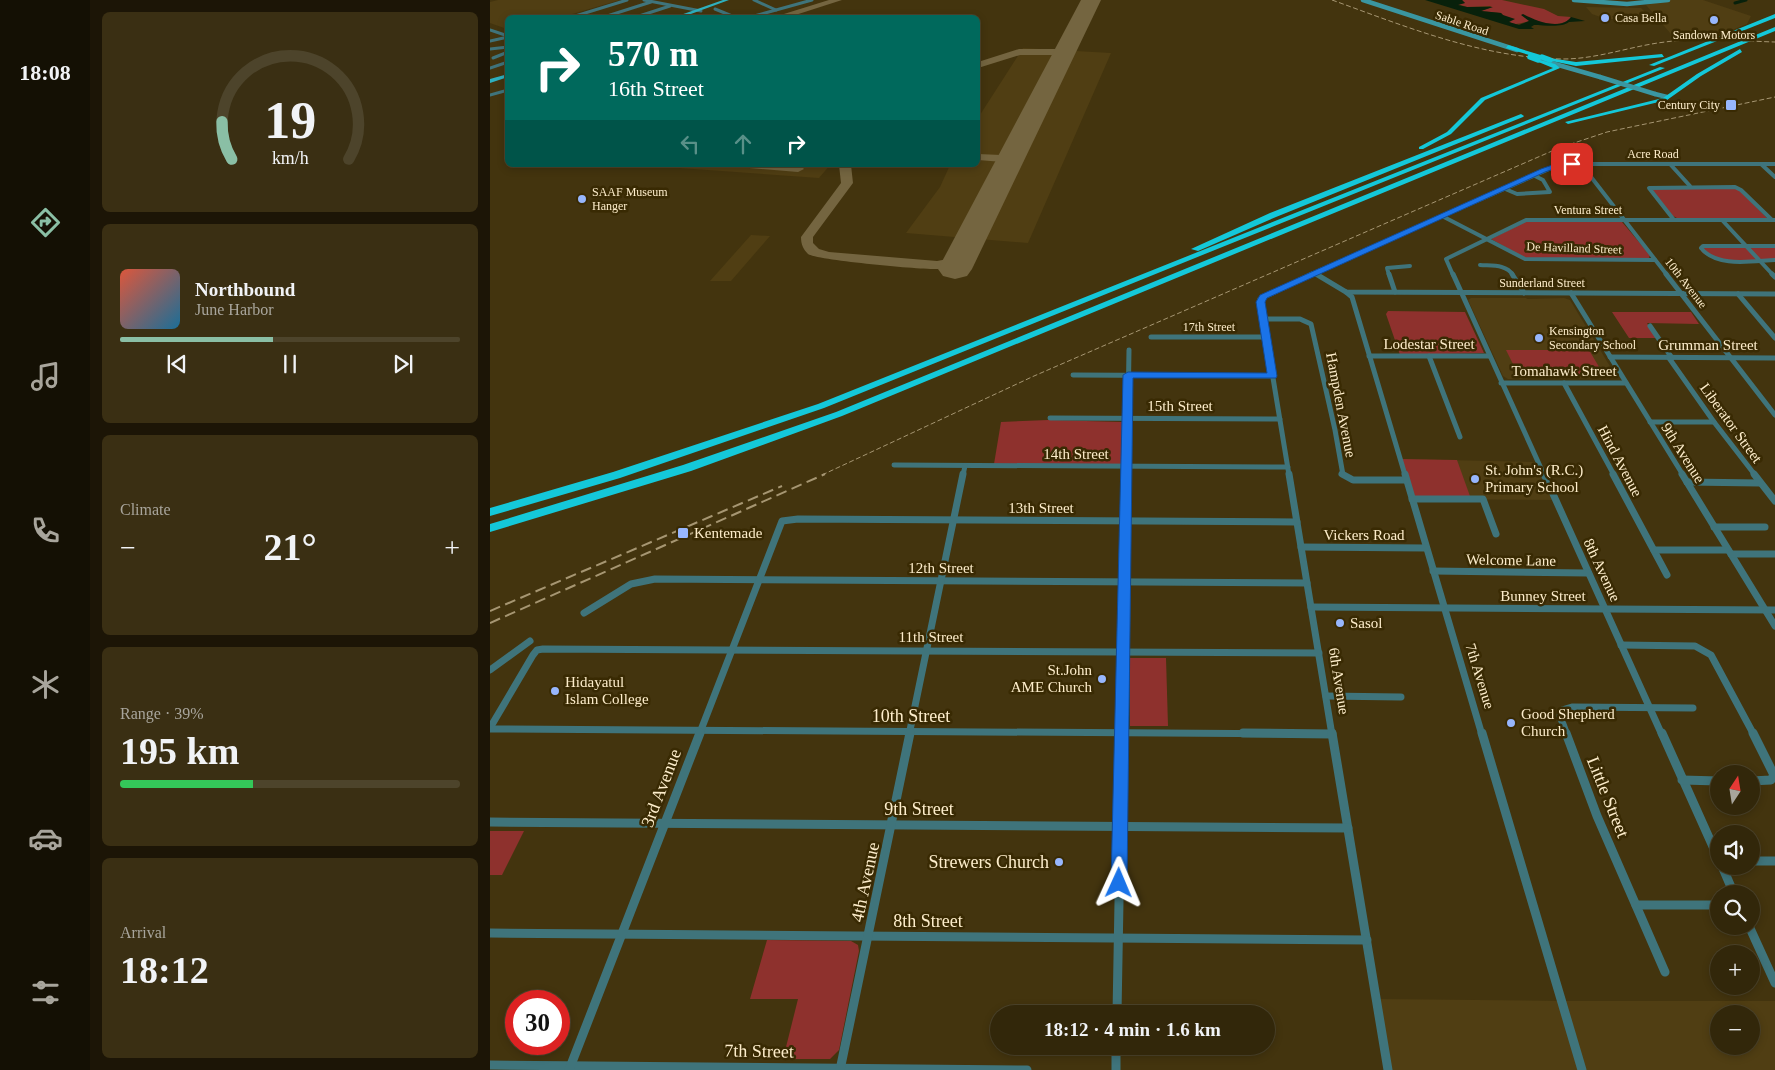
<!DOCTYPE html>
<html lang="en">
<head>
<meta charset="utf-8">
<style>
  body { margin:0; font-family:"Times New Roman",serif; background:#3a2f13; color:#f1f3f6; height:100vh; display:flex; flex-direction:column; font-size:19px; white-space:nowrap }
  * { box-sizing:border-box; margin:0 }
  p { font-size:16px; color:#a8a59c }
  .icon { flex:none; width:28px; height:28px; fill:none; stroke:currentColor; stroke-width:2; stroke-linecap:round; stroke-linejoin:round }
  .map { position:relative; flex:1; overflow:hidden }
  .sheet { display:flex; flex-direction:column; gap:12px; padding:12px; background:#1c1506; width:400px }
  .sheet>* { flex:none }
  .top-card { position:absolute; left:15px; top:15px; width:475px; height:152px; border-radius:8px; box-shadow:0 2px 8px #0003,0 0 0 1px #4d442b; background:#00695c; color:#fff; overflow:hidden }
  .needle { width:32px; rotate:12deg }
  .controls { position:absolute; left:1220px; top:765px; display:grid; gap:10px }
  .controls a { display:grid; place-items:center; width:50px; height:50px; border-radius:50%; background:#32270a; box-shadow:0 2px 8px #0003,0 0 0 1px #4d442b; font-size:25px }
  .speed { position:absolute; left:15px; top:990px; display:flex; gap:10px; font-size:25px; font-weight:700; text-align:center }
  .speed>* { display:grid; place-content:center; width:65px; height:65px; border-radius:50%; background:#32270a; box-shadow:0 2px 8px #0003,0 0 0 1px #4d442b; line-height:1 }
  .speed .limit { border:8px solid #d22; background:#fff; color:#111 }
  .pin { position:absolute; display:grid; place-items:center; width:42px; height:42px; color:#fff; margin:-21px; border-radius:10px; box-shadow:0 2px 8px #0006 }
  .me { position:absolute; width:55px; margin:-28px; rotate:1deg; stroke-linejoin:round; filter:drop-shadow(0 0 4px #0008) }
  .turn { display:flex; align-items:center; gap:18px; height:105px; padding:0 20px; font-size:22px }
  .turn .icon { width:65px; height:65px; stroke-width:2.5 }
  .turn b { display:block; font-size:35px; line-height:42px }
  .lanes { display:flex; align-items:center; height:48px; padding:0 20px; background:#0003; justify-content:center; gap:25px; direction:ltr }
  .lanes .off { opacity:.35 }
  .big { font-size:38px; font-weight:700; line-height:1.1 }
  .sheet .widget { flex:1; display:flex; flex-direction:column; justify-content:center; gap:8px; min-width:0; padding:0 18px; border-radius:8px; background:#3a2f13 }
  .sheet .dial { align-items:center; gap:0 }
  .dial svg { height:130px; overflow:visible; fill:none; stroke:#4d442b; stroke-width:7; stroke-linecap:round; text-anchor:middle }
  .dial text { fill:#f1f3f6; stroke:none }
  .song { display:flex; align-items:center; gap:15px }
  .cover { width:60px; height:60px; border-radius:8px; background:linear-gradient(135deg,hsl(10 70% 55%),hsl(200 70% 35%)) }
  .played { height:5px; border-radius:2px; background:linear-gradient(90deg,#8abfa5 45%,#4d442b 45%) }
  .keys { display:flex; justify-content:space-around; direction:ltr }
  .heat { display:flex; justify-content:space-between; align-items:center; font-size:28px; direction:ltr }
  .charge { height:8px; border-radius:4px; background:linear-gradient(90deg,#34c759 39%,#4d442b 0) }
  .trip { position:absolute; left:500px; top:1005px; width:285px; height:50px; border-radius:25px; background:#32270a; box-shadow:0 2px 8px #0003,0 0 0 1px #4d442b; font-weight:700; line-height:50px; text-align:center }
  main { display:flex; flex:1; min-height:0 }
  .menu { display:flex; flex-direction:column; width:90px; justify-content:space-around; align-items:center; background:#141004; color:#a8a59c }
  .menu .icon { width:35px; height:35px }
  .menu .active { color:#8abfa5 }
  .menu b { font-size:22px; color:#f1f3f6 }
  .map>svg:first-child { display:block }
  .built { fill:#503e13; fill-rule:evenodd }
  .green { fill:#8e312d }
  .water { fill:#08210b }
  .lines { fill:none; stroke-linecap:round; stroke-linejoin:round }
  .canal { stroke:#08210b; stroke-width:3 }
  .taxiway { fill:#746540; fill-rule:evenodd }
  .runway { fill:#746540; fill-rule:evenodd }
  .minor-far4 { stroke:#3f747b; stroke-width:3 }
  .minor-far3 { stroke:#3f747b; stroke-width:4 }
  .minor-far2 { stroke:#3f747b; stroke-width:5 }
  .minor-far1 { stroke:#3f747b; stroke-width:7 }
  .minor { stroke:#3f747b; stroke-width:9 }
  .secondary { stroke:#3a96a1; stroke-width:4.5 }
  .primary { fill:#2eb0be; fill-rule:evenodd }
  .motorway { fill:#14c8d9; fill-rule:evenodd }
  .rail-far1 { stroke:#a69672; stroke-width:1; stroke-dasharray:5 2.5; stroke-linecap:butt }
  .rail { stroke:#a69672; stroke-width:2; stroke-dasharray:11 5.5; stroke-linecap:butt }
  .secondary-bridge { stroke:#3a96a1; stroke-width:4.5 }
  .motorway-bridge { stroke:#14c8d9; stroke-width:5.5 }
  .route { fill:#1a73e8; stroke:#114b97 }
  .poi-dot { fill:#97b6fd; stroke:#392a03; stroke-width:2 }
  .labels { text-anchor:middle; stroke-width:5; stroke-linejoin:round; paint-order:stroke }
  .far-poi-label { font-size:12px; fill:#fdedcb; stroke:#392a03; text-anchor:start }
  .far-street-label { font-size:12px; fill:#fdedcb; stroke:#392a03 }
  .street-label { font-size:15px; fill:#fdedcb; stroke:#392a03 }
  .poi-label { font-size:15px; fill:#fdedcb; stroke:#392a03; text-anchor:start }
  .near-street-label { font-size:18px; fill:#fdedcb; stroke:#392a03 }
  .near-poi-label { font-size:18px; fill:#fdedcb; stroke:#392a03; text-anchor:end }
</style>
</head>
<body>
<main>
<nav class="menu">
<b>18:08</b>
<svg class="icon active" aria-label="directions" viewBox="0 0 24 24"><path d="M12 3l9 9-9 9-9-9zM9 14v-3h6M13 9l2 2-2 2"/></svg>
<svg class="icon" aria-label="music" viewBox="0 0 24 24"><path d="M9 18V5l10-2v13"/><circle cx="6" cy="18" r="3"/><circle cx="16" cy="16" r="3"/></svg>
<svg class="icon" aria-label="phone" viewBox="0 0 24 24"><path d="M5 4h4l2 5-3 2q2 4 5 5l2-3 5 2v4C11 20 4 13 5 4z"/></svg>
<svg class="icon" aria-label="climate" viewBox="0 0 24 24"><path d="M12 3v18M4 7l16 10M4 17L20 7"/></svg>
<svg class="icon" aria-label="car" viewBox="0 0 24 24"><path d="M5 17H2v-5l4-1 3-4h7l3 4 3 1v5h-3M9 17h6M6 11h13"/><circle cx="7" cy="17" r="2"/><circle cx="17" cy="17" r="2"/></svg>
<svg class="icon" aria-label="filters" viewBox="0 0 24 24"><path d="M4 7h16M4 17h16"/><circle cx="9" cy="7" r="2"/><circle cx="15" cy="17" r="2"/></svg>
</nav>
<section class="sheet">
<div class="widget dial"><svg viewBox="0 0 100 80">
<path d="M14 69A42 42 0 1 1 86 69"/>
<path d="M14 69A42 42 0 0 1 8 46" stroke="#8abfa5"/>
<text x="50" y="56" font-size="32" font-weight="700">19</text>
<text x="50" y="72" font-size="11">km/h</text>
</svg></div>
<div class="widget">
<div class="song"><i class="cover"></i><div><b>Northbound</b><p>June Harbor</p></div></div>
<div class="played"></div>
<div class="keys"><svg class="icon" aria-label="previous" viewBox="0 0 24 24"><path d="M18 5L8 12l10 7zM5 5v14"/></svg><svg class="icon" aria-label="pause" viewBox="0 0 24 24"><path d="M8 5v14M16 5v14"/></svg><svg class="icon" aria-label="next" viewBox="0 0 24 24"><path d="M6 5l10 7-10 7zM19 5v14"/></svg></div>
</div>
<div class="widget"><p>Climate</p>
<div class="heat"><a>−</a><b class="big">21°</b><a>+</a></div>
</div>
<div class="widget"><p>Range · 39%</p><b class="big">195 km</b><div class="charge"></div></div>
<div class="widget"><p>Arrival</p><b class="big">18:12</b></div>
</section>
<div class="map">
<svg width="1285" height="1070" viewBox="0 0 1285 1070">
  <rect width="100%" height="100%" fill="#43340e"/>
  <g class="built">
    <path d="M8 0H130L72 17 18 18 17 29 0 23V2Z"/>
    <path d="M1180 0H1213L1261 16 1257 24 1227 36 1181 34 1156 5Z"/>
    <path d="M1096 7 1151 8 1163 20H1133L1127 16H1122L1124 19H1116L1102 14Z"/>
    <path d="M533 48 621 53 538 243 416 233 450 187 460 165H488V118Z"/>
    <path d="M147 165H340L329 178Z"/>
    <path d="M261 235 280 236 241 281H220Z"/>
    <path d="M981 298H1036L1037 299 1074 298 1080 300 1127 378 1018 379 1013 376 978 300Z"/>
    <path d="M910 459 1047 462 1064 500 922 499Z"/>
    <path d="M886 999 1072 1001H1285V1070H898ZM1229 1014H1261V1046H1229Z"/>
  </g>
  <g class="green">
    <path d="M972 0H1012L1054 9 1068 16 1081 17C1073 29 1049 23 1037 17L1040 21C1023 25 1023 27 1011 13L991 11 1002 7 1000 6 977 7 967 4 975 3Z"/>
    <path d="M1165 187 1248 189 1277 218 1189 219 1183 216 1161 188Z"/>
    <path d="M1035 222H1132L1160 255 1159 258H1035L1001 239Z"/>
    <path d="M1213 246H1285V260C1265 260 1224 266 1211 251Z"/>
    <path d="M898 311 975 312 994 353 910 355 896 314Z"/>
    <path d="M1122 312H1201L1209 324 1157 323 1167 338H1139Z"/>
    <path d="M1016 350H1099L1115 377 1029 376Z"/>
    <path d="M558 420 633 422V462L631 464H504L511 422Z"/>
    <path d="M910 459 967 460 981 499H922Z"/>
    <path d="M640 658H676L678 726H640Z"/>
    <path d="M0 831H34L12 875H0Z"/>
    <path d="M277 940 361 941 368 945 369 951 349 1050 340 1059H293L308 999H260Z"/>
  </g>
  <path class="water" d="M935 0H972L975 3 968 5 977 7H1003L991 11 1011 13 1013 15 1025 19 1019 22 1029 25 1039 21 1031 15 1033 14C1046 21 1071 31 1081 17L1095 21 1079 22C1072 28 1054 25 1044 25L1041 27 1044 29H1029Z"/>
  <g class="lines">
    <path class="canal" d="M1245 3 1256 0"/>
    <g class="taxiway">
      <path d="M339 0H352L296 18H281Z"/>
      <path d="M577 45 582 48 568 55H530L488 68V62L529 49H567Z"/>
      <path d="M523 150 529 153 513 162 488 160V154L511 155Z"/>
      <path d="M221 165H300L312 167 314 169 308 172 248 167 227 168Z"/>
      <path d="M349 165H361L363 183 323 237V243L329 249 339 252 447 261 458 259 472 250 479 254C471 264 460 267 448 269 434 270 326 260 318 254 313 249 311 244 311 237L351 183Z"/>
    </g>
    <path class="runway" d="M591 0H611L482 269 477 276 465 279 453 276 448 269Z"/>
    <g class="minor-far4">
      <path d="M154 0 211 11"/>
      <path d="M264 0 286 10"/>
      <path d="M225 9 247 18"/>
      <path d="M79 18 137 0"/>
      <path d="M111 18 161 2"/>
      <path d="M143 18 180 6"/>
      <path d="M257 18 322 0"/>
      <path d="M0 30 18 36"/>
      <path d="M0 41 18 37"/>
      <path d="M0 49 18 47"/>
      <path d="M3 58 18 52"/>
      <path d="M0 68 18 62"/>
      <path d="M0 95 18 90"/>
    </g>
    <g class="minor-far3">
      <path d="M1091 164 1177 275"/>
      <path d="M1180 164 1200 186"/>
      <path d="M1271 164 1285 177"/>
      <path d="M1013 188 1027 194 1060 192 1053 180 1043 175"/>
      <path d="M118 205 122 204"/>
      <path d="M952 216 1035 259 1165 260"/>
      <path d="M1184 220 1159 188 1245 187 1251 190 1282 220"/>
      <path d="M1232 220 1283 275"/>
      <path d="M1285 246H1213L1211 248C1227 268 1262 261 1285 260"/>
      <path d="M990 265C1002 266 1016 264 1023 275"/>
      <path d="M825 273 828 275"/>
      <path d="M819 275 1066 166 1082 164H1285"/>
      <path d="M899 275 897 268 920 266"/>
      <path d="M963 275 956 259 1036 220H1285"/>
    </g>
    <g class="minor-far2">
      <path d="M826 274 856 292 1285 294"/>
      <path d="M899 274 905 292"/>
      <path d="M963 274 1054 475"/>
      <path d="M1022 274 1034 293"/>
      <path d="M1176 274 1285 415"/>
      <path d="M1282 274 1285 277"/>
      <path d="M856 292 862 297 915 475"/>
      <path d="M1081 293 1193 475"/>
      <path d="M1248 294 1285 338"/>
      <path d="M773 319H810L821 324 845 430 853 475"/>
      <path d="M1160 326 1182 358"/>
      <path d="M661 337H776"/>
      <path d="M879 356H999"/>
      <path d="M939 356 970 437"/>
      <path d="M1120 357 1285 358"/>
      <path d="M1179 358 1224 422 1265 475"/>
      <path d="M583 375 783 376"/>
      <path d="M1011 383H1136"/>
      <path d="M1074 383 1124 475"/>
      <path d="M560 418 790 419"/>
      <path d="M1160 422H1224"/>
      <path d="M404 465 798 467"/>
      <path d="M473 475 475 466"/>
      <path d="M637 475 639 350"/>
      <path d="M799 475 770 299 822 274"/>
    </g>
    <g class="minor-far1">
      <path d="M799 474 842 735"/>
      <path d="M852 474 863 480H916"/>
      <path d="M915 474 992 735"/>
      <path d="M1054 474 1172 735"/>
      <path d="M1123 474 1177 575"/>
      <path d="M1192 474 1285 626"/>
      <path d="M1264 474 1285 501"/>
      <path d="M1197 482 1270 483"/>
      <path d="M922 499H993L1006 534"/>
      <path d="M1224 527H1275"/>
      <path d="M811 547 936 548"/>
      <path d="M1164 550H1238"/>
      <path d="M1241 554H1285"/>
      <path d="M943 571 1098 573"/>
      <path d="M821 607 1285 610"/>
      <path d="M94 613 141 584 165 579 817 583"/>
      <path d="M1131 645 1205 646 1221 655 1264 735"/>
      <path d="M0 670 40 641"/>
      <path d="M836 696 911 697"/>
      <path d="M0 728 43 655 47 650 53 649 829 653"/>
      <path d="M0 729 842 734"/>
      <path d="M209 735 292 521 308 519 807 522"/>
      <path d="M419 735 473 474"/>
      <path d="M632 735 637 474"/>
      <path d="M1077 735 1070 716 1072 710 1082 707 1203 708"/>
    </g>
    <g class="minor">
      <path d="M753 733 842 734"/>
      <path d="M842 733 898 1070"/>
      <path d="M992 733 1092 1070"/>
      <path d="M1076 733 1107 816 1175 972"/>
      <path d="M1172 733 1229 860"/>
      <path d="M1192 780 1229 781"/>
      <path d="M1261 781 1281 780 1284 775 1263 733"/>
      <path d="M0 822 858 828"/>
      <path d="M1261 861H1285"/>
      <path d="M1232 866 1244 894"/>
      <path d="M1146 905H1229"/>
      <path d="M1259 926 1285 983"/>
      <path d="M0 933 877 940"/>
      <path d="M627 1014 632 733"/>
      <path d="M626 1046V1070"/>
      <path d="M0 1065 537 1070"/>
      <path d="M79 1070 210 733"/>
      <path d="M350 1070 420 733"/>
    </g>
    <g class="secondary">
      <path d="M873 0 1027 50"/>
      <path d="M1084 0 1137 4 1178 0"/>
      <path d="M1051 60 1110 77"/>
      <path d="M1165 94 1177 97"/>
    </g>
    <g class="primary">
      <path d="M233 0H239L190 18H182Z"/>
      <path d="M18 74V77L0 83V79Z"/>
    </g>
    <g class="motorway">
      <path d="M1285 14V18L1164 66 1159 65Z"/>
      <path d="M1285 27V31L352 416 201 471 0 532V524L193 465 346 412Z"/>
      <path d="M1018 45 1054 56 1055 57 1052 59 1016 48Z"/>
      <path d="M1250 49 1252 52 1211 76 1177 100 1078 124 1075 122 1173 98 1207 74Z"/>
      <path d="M1172 54 1174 57 1086 66 1057 60 1060 58 1086 62Z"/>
      <path d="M1046 59 1065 64 1070 68 995 100 961 134 933 149H929V147L957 132 991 98 1063 68 1046 61Z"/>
      <path d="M1170 67 1175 68 334 408 130 478 0 516V508L123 472 328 404Z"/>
      <path d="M1031 114 1034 116 1033 117 786 217 708 251 701 249 780 213Z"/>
    </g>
    <g class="rail-far1">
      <path d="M842 0C917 27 992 58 1073 59 1108 59 1141 46 1175 42 1211 37 1248 41 1285 42"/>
      <path d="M332 475 544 376 1069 148 1117 132 1285 97"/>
    </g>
    <g class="rail">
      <path d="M0 611 292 486"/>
      <path d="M0 623 335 474"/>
    </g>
    <path class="secondary-bridge" d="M1110 77 1165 94"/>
    <g class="motorway-bridge">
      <path d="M1040 57 1048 60"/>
      <path d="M1052 57 1060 60"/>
    </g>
  </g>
  <path class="route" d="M1082 162H1085V165L1070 167 1055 172 777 298 775 302 787 376 786 378H643L637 883 634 888 629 890 623 888 621 883 633 375 638 372 777 373 766 302 770 295 1051 169 1068 163Z"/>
  <g class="poi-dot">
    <circle cx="1115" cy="18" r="5"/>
    <circle cx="1224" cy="20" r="5"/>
    <rect x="1235" y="99" width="12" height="12" rx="2.5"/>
    <circle cx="92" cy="199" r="5"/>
    <circle cx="1049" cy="338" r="5"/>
    <circle cx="985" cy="479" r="5"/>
    <rect x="187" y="527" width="12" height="12" rx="2.5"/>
    <circle cx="850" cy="623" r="5"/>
    <circle cx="612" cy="679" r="5"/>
    <circle cx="65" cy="691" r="5"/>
    <circle cx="1021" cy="723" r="5"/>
    <circle cx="569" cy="862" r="5"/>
  </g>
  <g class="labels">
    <g class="far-poi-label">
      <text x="1125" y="22">Casa Bella</text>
      <text x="1224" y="39" text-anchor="middle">Sandown Motors</text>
      <text x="1230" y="109" text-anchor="end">Century City</text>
      <text x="102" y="196">SAAF Museum<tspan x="102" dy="14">Hanger</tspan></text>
      <text x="1059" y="335">Kensington<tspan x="1059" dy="14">Secondary School</tspan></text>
    </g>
    <g class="far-street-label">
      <text transform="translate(972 23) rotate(18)" y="4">Sable Road</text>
      <text x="1163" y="158">Acre Road</text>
      <text x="1098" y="214">Ventura Street</text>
      <text transform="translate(1084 248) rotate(2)" y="4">De Havilland Street</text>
      <text x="1052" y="287">Sunderland Street</text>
      <text transform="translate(1196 283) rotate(52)" y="4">10th Avenue</text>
      <text x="719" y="331">17th Street</text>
    </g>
    <g class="street-label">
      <text x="939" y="349">Lodestar Street</text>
      <text x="1218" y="350">Grumman Street</text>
      <text x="1074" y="376">Tomahawk Street</text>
      <text transform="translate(851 405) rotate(79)" y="5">Hampden Avenue</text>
      <text x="690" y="411">15th Street</text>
      <text transform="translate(1241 423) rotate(54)" y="5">Liberator Street</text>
      <text transform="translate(1193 453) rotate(58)" y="5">9th Avenue</text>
      <text x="586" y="459">14th Street</text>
      <text transform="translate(1130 461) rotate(62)" y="5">Hind Avenue</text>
      <text x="551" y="513">13th Street</text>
      <text x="874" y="540">Vickers Road</text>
      <text transform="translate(1021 560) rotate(1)" y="5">Welcome Lane</text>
      <text x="451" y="573">12th Street</text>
      <text transform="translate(1112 570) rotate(65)" y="5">8th Avenue</text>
      <text x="1053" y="601">Bunney Street</text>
      <text x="441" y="642">11th Street</text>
      <text transform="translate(990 676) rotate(73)" y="5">7th Avenue</text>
      <text transform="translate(849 681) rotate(81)" y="5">6th Avenue</text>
    </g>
    <g class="poi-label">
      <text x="995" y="475">St. John's (R.C.)<tspan x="995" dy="17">Primary School</tspan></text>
      <text x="204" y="538">Kentemade</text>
      <text x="860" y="628">Sasol</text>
      <text x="602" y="675" text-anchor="end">St.John<tspan x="602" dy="17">AME Church</tspan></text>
      <text x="75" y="687">Hidayatul<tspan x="75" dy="17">Islam College</tspan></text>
      <text x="1031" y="719">Good Shepherd<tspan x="1031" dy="17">Church</tspan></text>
    </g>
    <g class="near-street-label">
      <text x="421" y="722">10th Street</text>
      <text transform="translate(171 788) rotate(-69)" y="6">3rd Avenue</text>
      <text transform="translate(1118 797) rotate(68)" y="6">Little Street</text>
      <text x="429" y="815">9th Street</text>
      <text transform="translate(375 882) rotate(-78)" y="6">4th Avenue</text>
      <text x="438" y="927">8th Street</text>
      <text transform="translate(269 1051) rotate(1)" y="6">7th Street</text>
    </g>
    <g class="near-poi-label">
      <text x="559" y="868">Strewers Church</text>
    </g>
  </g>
</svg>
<div class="controls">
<a><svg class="needle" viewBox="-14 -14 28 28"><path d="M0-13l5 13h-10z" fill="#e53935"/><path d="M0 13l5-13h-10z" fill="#a8a59c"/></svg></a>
<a><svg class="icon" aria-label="sound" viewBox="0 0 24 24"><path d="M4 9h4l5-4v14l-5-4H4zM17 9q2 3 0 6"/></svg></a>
<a><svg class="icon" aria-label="search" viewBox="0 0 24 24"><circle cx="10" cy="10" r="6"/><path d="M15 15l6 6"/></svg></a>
<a>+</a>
<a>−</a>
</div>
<div class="speed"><div class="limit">30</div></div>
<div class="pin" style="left:1082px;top:164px;background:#d93025"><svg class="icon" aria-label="arrive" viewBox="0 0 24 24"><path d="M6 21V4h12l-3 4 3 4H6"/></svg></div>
<svg class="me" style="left:629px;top:883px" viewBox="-20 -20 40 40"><path d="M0-17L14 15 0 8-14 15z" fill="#1a73e8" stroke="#fff" stroke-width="4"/></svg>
<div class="trip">18:12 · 4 min · 1.6 km</div>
<div class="top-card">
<div class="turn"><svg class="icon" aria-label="right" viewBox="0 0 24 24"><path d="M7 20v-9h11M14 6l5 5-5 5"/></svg><div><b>570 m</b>16th Street</div></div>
<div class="lanes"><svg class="icon off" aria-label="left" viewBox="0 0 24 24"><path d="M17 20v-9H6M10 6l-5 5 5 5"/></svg><svg class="icon off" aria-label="ahead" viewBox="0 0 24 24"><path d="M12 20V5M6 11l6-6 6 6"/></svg><svg class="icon" aria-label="right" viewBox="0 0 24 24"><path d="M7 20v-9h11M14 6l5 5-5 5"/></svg></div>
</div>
</div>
</main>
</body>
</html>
